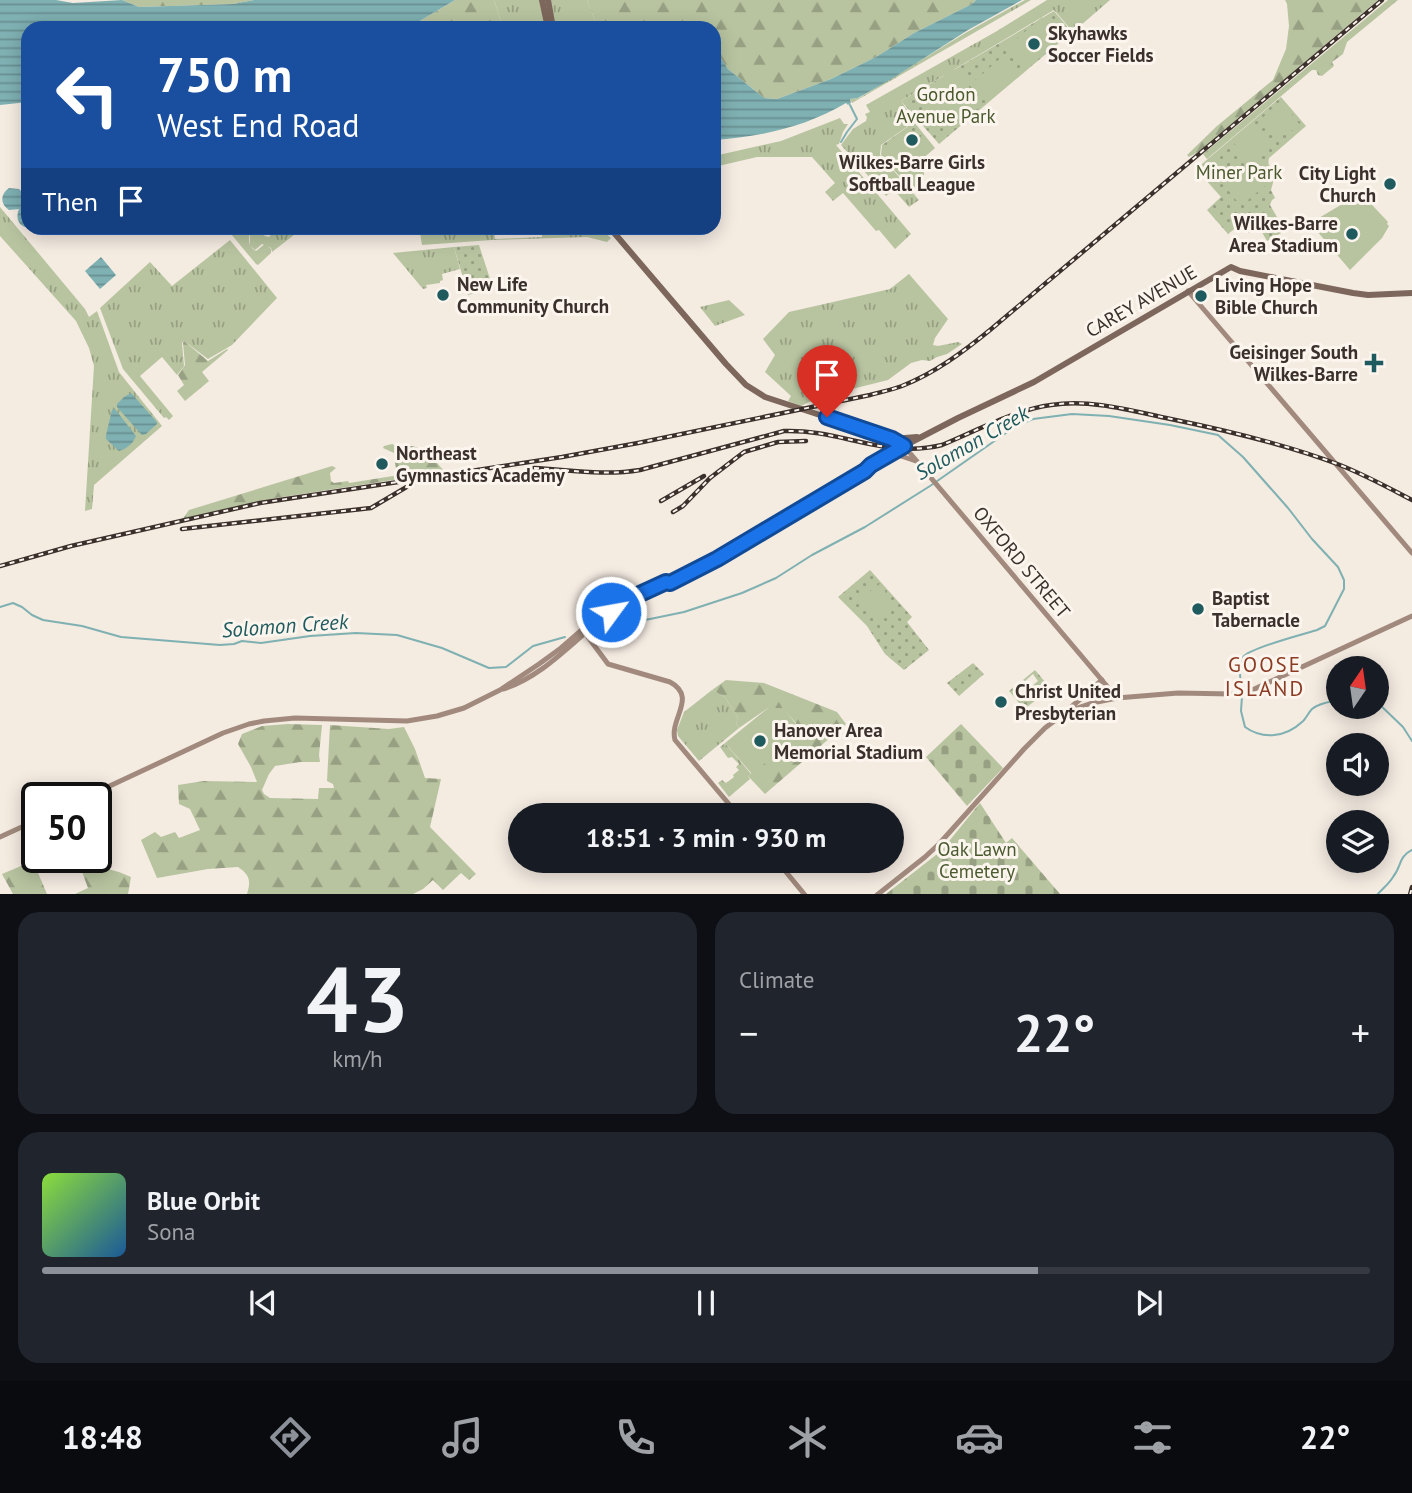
<!DOCTYPE html>
<html lang="en">
<head>
<meta charset="utf-8">
<style>
  body { margin:0; font-family:"PT Sans",sans-serif; background:#20242c; color:#f1f3f6; height:100vh; display:flex; flex-direction:column; font-size:26px; white-space:nowrap }
  * { box-sizing:border-box; margin:0 }
  p { font-size:23px; color:#9ea1a6 }
  .icon { flex:none; width:38px; height:38px; fill:none; stroke:currentColor; stroke-width:2; stroke-linecap:round; stroke-linejoin:round }
  .map { position:relative; height:894px; overflow:hidden }
  .details { display:flex; flex-direction:column; gap:18px; padding:18px; background:#0d0f14; flex:1 }
  .details>* { flex:none }
  .guide { position:absolute; left:21px; top:21px; width:700px; height:214px; border-radius:21px; box-shadow:0 4px 18px #0003; background:#1a4fa0; color:#fff; overflow:hidden }
  .needle { width:46px; rotate:13deg }
  .fabs { position:absolute; left:1326px; top:656px; display:grid; gap:14px }
  .fabs a { display:grid; place-items:center; width:63px; height:63px; border-radius:50%; background:#171b24; box-shadow:0 4px 18px #0003; font-size:35px }
  .speed { position:absolute; left:21px; top:782px; display:flex; gap:14px; font-size:35px; font-weight:700; text-align:center }
  .speed>* { display:grid; place-content:center; width:91px; height:91px; border-radius:50%; background:#171b24; box-shadow:0 4px 18px #0003; line-height:1 }
  .speed .limit { border:4px solid #111; border-radius:10px; background:#fff; color:#111 }
  .pin { position:absolute; display:grid; place-items:center; width:60px; height:60px; color:#fff; margin:-72px -30px; border-radius:50% 50% 50% 0; rotate:-45deg; box-shadow:0 0 7px #0007 }
  .pin .icon { rotate:45deg }
  .me { position:absolute; width:77px; margin:-38px; rotate:58deg; stroke-linejoin:round; filter:drop-shadow(0 0 5px #0008) }
  .turn { display:flex; align-items:center; gap:24px; height:147px; padding:0 21px; font-size:32px }
  .turn .icon { width:91px; height:91px; stroke-width:2.5 }
  .turn b { display:block; font-size:49px; line-height:60px }
  .then { display:flex; align-items:center; height:66px; padding:0 21px; background:#0003; gap:14px; font-size:26px }
  .big { font-size:52px; font-weight:700; line-height:1.1 }
  .details .card { flex:1; display:flex; flex-direction:column; justify-content:center; gap:10px; min-width:0; padding:0 24px; border-radius:21px; background:#20242c }
  .details .dial { align-items:center; gap:0 }
  .dial b { font-size:91px; line-height:1 }
  .song { display:flex; align-items:center; gap:21px }
  .cover { width:84px; height:84px; border-radius:10px; background:linear-gradient(135deg,hsl(90 70% 55%),hsl(210 70% 35%)) }
  .played { height:7px; border-radius:4px; background:linear-gradient(90deg,#8c9099 75%,#363941 75%) }
  .keys { display:flex; justify-content:space-around; direction:ltr }
  .heat { display:flex; justify-content:space-between; align-items:center; font-size:38px; direction:ltr }
  .details .tiles { flex:1; display:grid; gap:18px; grid-template-columns:1fr 1fr }
  .card:last-child { grid-column:span 2 }
  .trip { position:absolute; left:508px; top:803px; width:396px; height:70px; border-radius:35px; background:#171b24; box-shadow:0 4px 18px #0003; font-weight:700; line-height:70px; text-align:center }
  .dock { display:flex; height:112px; justify-content:space-around; align-items:center; background:#090b0e; color:#9ea1a6 }
  .dock .icon { width:49px; height:49px }
  .dock .selected { color:#8c9099 }
  .dock b { font-size:32px; color:#f1f3f6 }
  .map>svg:first-child { display:block }
  .grass { fill:url(#grass-tufts) }
  .forest { fill:url(#forest-firs) }
  .cemetery { fill:url(#cemetery-stones) }
  .park { fill:url(#park-dots) }
  .pitch { fill:#b8c4a0 }
  .water { fill:url(#water-rules) }
  .lines { fill:none; stroke-linecap:round; stroke-linejoin:round }
  .stream { stroke:#7fb0b2; stroke-width:2 }
  .secondary { stroke:#a18a7d; stroke-width:5 }
  .primary { stroke:#7d675c; stroke-width:6 }
  .rail-casing { stroke:#3b302b; stroke-width:4.5 }
  .rail { stroke:#fbf5ee; stroke-width:2; stroke-dasharray:5; stroke-linecap:butt }
  .route-casing { stroke:#114b97; stroke-width:18 }
  .route { stroke:#1a73e8; stroke-width:12 }
  .poi-dot { fill:#1f5a5e; stroke:#fbf5ee; stroke-width:2.5 }
  .labels { text-anchor:middle; stroke-width:6; stroke-linejoin:round; paint-order:stroke }
  .poi-label { font-size:19px; font-weight:bold; fill:#3b302b; stroke:#fbf5ee; text-anchor:start }
  .park-label { font-size:19px; fill:#4a5a2e; stroke:#fbf5ee }
  .street-label { font-size:19px; fill:#3b302b; stroke:#fbf5ee }
  .water-label { font-size:21px; font-style:italic; fill:#1f5a5e; stroke:#fbf5ee }
  .neighbourhood-label { font-size:21px; letter-spacing:2px; fill:#8c3b22; stroke:#fbf5ee }
</style>
</head>
<body>
<div class="map">
<svg width="1412" height="895" viewBox="0 0 1412 895">
  <defs>
    <pattern id="grass-tufts" width="24" height="20" patternUnits="userSpaceOnUse" patternTransform="scale(1.75)"><rect width="24" height="20" fill="#b8c4a0"/><path d="M3 7l-1-3M5 7V3M7 7l1-3M15 17l-1-3M17 17v-4M19 17l1-3" fill="none" stroke="#97a083"/></pattern>
    <pattern id="forest-firs" width="22" height="20" patternUnits="userSpaceOnUse" patternTransform="scale(1.75)"><rect width="22" height="20" fill="#b8c4a0"/><path d="M5 1l3.5 6h-7zM16 11l3.5 6h-7z" fill="#97a083"/></pattern>
    <pattern id="cemetery-stones" width="16" height="16" patternUnits="userSpaceOnUse" patternTransform="scale(1.75)"><rect width="16" height="16" fill="#b8c4a0"/><path d="M2 7V4a2 2 0 0 1 4 0v3zM10 15v-3a2 2 0 0 1 4 0v3z" fill="#97a083"/></pattern>
    <pattern id="park-dots" width="8" height="8" patternUnits="userSpaceOnUse" patternTransform="scale(1.75)"><rect width="8" height="8" fill="#b8c4a0"/><path d="M2 2h.1M6 6h.1" fill="none" stroke="#97a083" stroke-width="1.8" stroke-linecap="round"/></pattern>
    <pattern id="water-rules" width="6" height="5" patternUnits="userSpaceOnUse" patternTransform="scale(1.75)"><rect width="6" height="5" fill="#7fb0b2"/><path d="M0 2.5h6" fill="none" stroke="#699091"/></pattern>
  </defs>
  <rect width="100%" height="100%" fill="#f4ebe1"/>
  <g class="grass">
    <path d="M494 0H587L598 28H503Z"/>
    <path d="M1025 0H1031L852 103 850 99 859 98 967 32Z"/>
    <path d="M1047 0H1110L1073 32 1054 10 901 101 915 121 881 145 880 155 919 200 909 207 894 190 886 196 841 145 853 129 866 121 867 117 865 114 870 112 866 105 997 31Z"/>
    <path d="M840 118 844 124H848L843 132 839 144 836 145 911 234 895 249 879 230 876 231 843 193 833 201 825 192 835 183 812 157H757L714 167V156L781 141Z"/>
    <path d="M0 207 85 309 89 317 97 311 119 372 162 426 94 485 92 509 85 511 94 366 89 348 76 321 0 236Z"/>
    <path d="M253 228H259V230L265 236 269 237C276 228 283 228 294 228V235L272 252 271 248 262 244 255 250 250 246V232Z"/>
    <path d="M369 228H448L450 234 474 228H494L495 239 542 237V228H562L565 230 575 228H600L611 238 607 242 587 237 492 240 422 245 420 233 392 235 391 228H383V232H373Z"/>
    <path d="M230 240 277 298 232 345 208 359 184 341 182 343 184 366 177 375 162 357 140 376 173 416 169 420 166 417 164 418 123 369 100 308 150 262 172 286Z"/>
    <path d="M454 247 460 269 442 274 443 280 440 281V283L426 285 427 288 423 289 393 253Z"/>
    <path d="M909 274 948 319 935 338 933 345 938 346 958 342 962 344 947 354 937 357 930 361 922 360 911 363 888 380 820 397 801 406 788 401 791 396 765 372 775 355 763 339 789 312 890 289Z"/>
    <path d="M729 300 745 315 715 326 700 307Z"/>
    <path d="M712 690 725 697 738 718 736 724 739 728 699 761 678 736 677 730 684 712Z"/>
    <path d="M725 743 751 774 748 776 750 779 729 797 718 783 722 780 726 783 734 777 733 775 739 770 736 767 739 764 732 757 728 758 720 747Z"/>
  </g>
  <g class="forest">
    <path d="M122 0H254L233 4 139 7Z"/>
    <path d="M455 0H494L503 28H408Z"/>
    <path d="M587 0H976L972 4 914 33 876 57 831 79 777 99 764 98 728 69 714 48V28H598Z"/>
    <path d="M1285 0H1378L1200 151 1189 157 1187 155 1217 126 1273 80 1286 49 1289 26 1287 4Z"/>
    <path d="M1388 0H1398L1347 42 1343 54 1332 62 1334 66 1322 76 1318 75 1316 70H1312L1207 159 1203 154Z"/>
    <path d="M226 228H252C248 235 247 247 256 251L265 244 271 249V253L258 265 256 264Z"/>
    <path d="M184 341 208 361 227 349 228 350 202 372 209 381 185 401 177 391 184 385 178 375 185 365 183 343Z"/>
    <path d="M392 444C402 448 402 446 410 446 425 447 436 462 445 472L276 498 182 520 189 510 332 466 336 468 330 473 331 481 334 483 348 481 349 483 393 476 396 474C397 469 394 460 394 453L383 448 384 446Z"/>
    <path d="M726 680 764 683 837 712 846 724 765 794 748 776 794 739 796 723 782 708H768L739 728 736 724 738 718 725 697 712 690Z"/>
    <path d="M288 724 322 725 319 755 320 762H300L275 766 269 774 262 790 264 794 270 798 318 799 319 788H334L333 784 327 781 330 725 389 729 404 727 415 749 425 778 441 779 430 827 476 874 469 880 461 873 443 890 433 880 423 889 411 895 247 894C251 881 250 875 238 867L208 869 157 878 141 840 155 832 161 837 175 832 179 838 200 830 190 809 179 804 178 785 204 781 257 782 251 767 238 744 242 734 262 726Z"/>
    <path d="M33 861 47 894H13L2 874Z"/>
    <path d="M78 861 119 872 131 877 128 894H75L88 888Z"/>
  </g>
  <g class="cemetery">
    <path d="M961 724 1003 768 967 806 926 757Z"/>
    <path d="M980 803 1006 843 1012 838 1060 894H886L941 851Z"/>
  </g>
  <g class="park">
    <path d="M1054 11 1072 32 939 144 901 101Z"/>
    <path d="M1281 97 1306 126 1269 158C1267 167 1271 167 1276 172L1271 190 1275 198 1272 200 1270 205 1285 231 1267 241 1259 227 1249 233 1242 223 1228 234 1207 210 1221 197 1196 169Z"/>
    <path d="M914 122 935 148 920 161 924 174 920 182 912 191 881 155 882 145Z"/>
    <path d="M479 245 493 288 468 295 454 247Z"/>
    <path d="M870 570 912 617 907 622 929 650 904 670 885 654 867 626 838 597Z"/>
    <path d="M973 663 984 674 959 696 947 683Z"/>
    <path d="M1035 670 1051 689 1024 709 1009 691 1021 681V684L1014 690 1020 696 1038 681 1033 674 1025 681 1023 680Z"/>
  </g>
  <g class="pitch">
    <path d="M1042 17 1062 40 1027 68 1007 47Z"/>
    <path d="M1003 56 1018 73 987 100 972 83Z"/>
    <path d="M951 69 957 70 982 105C958 127 939 121 918 99Z"/>
    <path d="M1278 103H1283L1300 125C1287 137 1270 135 1258 122Z"/>
    <path d="M1251 125H1254L1270 149 1250 162 1233 142Z"/>
    <path d="M903 132 911 144 923 135 933 147 923 153 912 149V154L921 164 924 174 920 182 913 190 882 154 883 148Z"/>
    <path d="M1244 168 1257 174 1266 185 1242 205H1240L1220 180 1230 172Z"/>
    <path d="M1361 193 1388 222 1387 224 1389 226 1382 238 1350 270 1311 224 1312 222Z"/>
    <path d="M881 583C891 602 892 605 878 622L859 603H857V599H860Z"/>
    <path d="M768 708H783L796 724 794 739 752 774 725 743Z"/>
  </g>
  <g class="water">
    <path d="M0 0H56L73 3 122 0 139 7 233 4 254 0H455L408 28H28V102L0 105Z"/>
    <path d="M976 0H1022L968 30 893 78 858 98 850 99 851 103 848 105 846 103C806 127 759 137 714 140V48L728 69 764 98 777 99 831 79 876 57 914 33 972 4Z"/>
    <path d="M9 188 19 189C25 194 26 199 22 206L28 205V228H31C19 228 15 219 19 209L9 210C0 204 0 194 9 188Z"/>
    <path d="M101 257 116 275 100 289 85 271Z"/>
    <path d="M131 393 157 422V424L146 434 142 435 140 433 117 407V404L124 397Z"/>
    <path d="M115 409 136 436C133 444 126 449 119 451L106 439V435L112 410Z"/>
  </g>
  <g class="lines">
    <g class="stream">
      <path d="M841 142 847 132 857 119 850 105"/>
      <path d="M0 607 13 603 22 607 32 615 43 620 82 626 121 637 220 645 234 644 242 641 261 643 310 636 356 633 397 635 442 648 489 668 506 667 533 646 565 637"/>
      <path d="M599 628 621 625 684 612 742 593 776 578 812 555 865 527 930 486 1016 426 1033 419 1072 414 1109 416 1170 425 1218 435 1243 457 1288 508 1312 539 1338 567 1344 580V589L1325 626 1317 630C1304 634 1249 648 1243 657 1237 665 1241 681 1242 690"/>
      <path d="M1242 696 1241 711 1245 727C1263 740 1286 737 1302 722 1306 719 1308 713 1312 709 1319 703 1330 702 1339 700"/>
      <path d="M1377 702 1403 727 1412 741"/>
      <path d="M1377 895C1382 889 1389 884 1393 877 1402 866 1398 857 1412 850"/>
    </g>
    <g class="secondary">
      <path d="M1188 291 1412 553"/>
      <path d="M892 453 916 461"/>
      <path d="M855 477 904 446 1117 698"/>
      <path d="M666 582 670 583 720 557"/>
      <path d="M582 629 608 664 670 682C698 697 669 719 675 740L739 816"/>
      <path d="M503 689C542 677 571 643 602 619 611 612 622 608 629 599"/>
      <path d="M1069 709 1102 680"/>
      <path d="M84 798 223 733 249 724 264 721 295 718 407 721 437 716 464 708 500 690 539 664 561 648 599 615 614 604 666 582 667 580 722 552 864 467 868 468"/>
      <path d="M0 837 37 820"/>
      <path d="M777 861 805 895"/>
      <path d="M877 895 925 857 939 844 1024 749 1045 728 1066 712 1092 703 1117 698 1178 693 1232 694 1248 692 1412 616"/>
    </g>
    <g class="primary">
      <path d="M542 0 548 28"/>
      <path d="M548 0 553 28"/>
      <path d="M610 228 726 364 746 385 765 397 893 439 904 446 958 418 1034 382 1231 267 1240 271 1353 293 1368 295 1412 293"/>
      <path d="M893 439 917 437"/>
    </g>
    <defs>
      <g id="rail">
        <path d="M534 468C570 470 605 476 640 470L784 431C840 429 885 459 942 445 976 431 1014 410 1051 405 1090 399 1129 410 1166 418 1225 430 1285 444 1340 465 1365 475 1389 488 1412 500"/>
        <path d="M661 501 704 476"/>
        <path d="M673 512 683 506 710 478 744 452 778 442 806 441"/>
        <path d="M182 529 371 508 415 482"/>
        <path d="M0 566 71 546 260 503 562 457 638 443 870 395C880 392 891 390 902 386 935 373 963 352 990 330L1382 0"/>
        <path d="M1410 895 1412 887"/>
      </g>
    </defs>
    <use href="#rail" class="rail-casing"/>
    <use href="#rail" class="rail"/>
  </g>
  <g class="lines">
    <defs>
      <path id="route" d="M611 612 626 603 629 599 666 582 670 583 717 559 865 471 871 465 904 446 892 439 827 417"/>
    </defs>
    <use href="#route" class="route-casing"/>
    <use href="#route" class="route"/>
  </g>
  <g class="poi-dot">
    <circle cx="1034" cy="44" r="7"/>
    <circle cx="912" cy="140" r="7"/>
    <circle cx="1390" cy="184" r="7"/>
    <circle cx="1352" cy="234" r="7"/>
    <circle cx="443" cy="295" r="7"/>
    <circle cx="1201" cy="296" r="7"/>
    <path d="M1370.5 352.5h7v7h7v7h-7v7h-7v-7h-7v-7h7z"/>
    <circle cx="382" cy="464" r="7"/>
    <circle cx="1198" cy="609" r="7"/>
    <circle cx="1001" cy="702" r="7"/>
    <circle cx="760" cy="741" r="7"/>
  </g>
  <g class="labels">
    <g class="poi-label">
      <text x="1048" y="40">Skyhawks<tspan x="1048" dy="22">Soccer Fields</tspan></text>
      <text x="912" y="169" text-anchor="middle">Wilkes-Barre Girls<tspan x="912" dy="22">Softball League</tspan></text>
      <text x="1376" y="180" text-anchor="end">City Light<tspan x="1376" dy="22">Church</tspan></text>
      <text x="1338" y="230" text-anchor="end">Wilkes-Barre<tspan x="1338" dy="22">Area Stadium</tspan></text>
      <text x="457" y="291">New Life<tspan x="457" dy="22">Community Church</tspan></text>
      <text x="1215" y="292">Living Hope<tspan x="1215" dy="22">Bible Church</tspan></text>
      <text x="1358" y="359" text-anchor="end">Geisinger South<tspan x="1358" dy="22">Wilkes-Barre</tspan></text>
      <text x="396" y="460">Northeast<tspan x="396" dy="22">Gymnastics Academy</tspan></text>
      <text x="1212" y="605">Baptist<tspan x="1212" dy="22">Tabernacle</tspan></text>
      <text x="1015" y="698">Christ United<tspan x="1015" dy="22">Presbyterian</tspan></text>
      <text x="774" y="737">Hanover Area<tspan x="774" dy="22">Memorial Stadium</tspan></text>
    </g>
    <g class="park-label">
      <text x="946" y="101">Gordon<tspan x="946" dy="22">Avenue Park</tspan></text>
      <text x="1239" y="179">Miner Park</text>
      <text x="977" y="856">Oak Lawn<tspan x="977" dy="22">Cemetery</tspan></text>
    </g>
    <g class="street-label">
      <text transform="translate(1141 301) rotate(-30)" y="7">CAREY AVENUE</text>
      <text transform="translate(1022 562) rotate(50)" y="7">OXFORD STREET</text>
    </g>
    <g class="water-label">
      <text transform="translate(972 443) rotate(-30)" y="7">Solomon Creek</text>
      <text transform="translate(285 626) rotate(-4)" y="7">Solomon Creek</text>
    </g>
    <g class="neighbourhood-label">
      <text x="1265" y="672">GOOSE<tspan x="1265" dy="24">ISLAND</tspan></text>
    </g>
  </g>
</svg>
<div class="fabs">
<a><svg class="needle" viewBox="-14 -14 28 28"><path d="M0-13l5 13h-10z" fill="#e53935"/><path d="M0 13l5-13h-10z" fill="#9ea1a6"/></svg></a>
<a><svg class="icon" aria-label="sound" viewBox="0 0 24 24"><path d="M4 9h4l5-4v14l-5-4H4zM17 9q2 3 0 6"/></svg></a>
<a><svg class="icon" aria-label="layers" viewBox="0 0 24 24"><path d="M12 4l9 5-9 5-9-5zM3 14l9 5 9-5"/></svg></a>
</div>
<div class="speed"><div class="limit">50</div></div>
<div class="pin" style="left:827px;top:417px;background:#d93025"><svg class="icon" aria-label="arrive" viewBox="0 0 24 24"><path d="M6 21V4h12l-3 4 3 4H6"/></svg></div>
<svg class="me" style="left:611px;top:612px" viewBox="-20 -20 40 40"><circle r="17" fill="#1a73e8" stroke="#fff" stroke-width="3"/><path d="M0-11L8 9 0 5-8 9z" fill="#fff"/></svg>
<div class="trip">18:51 · 3 min · 930 m</div>
<div class="guide">
<div class="turn"><svg class="icon" aria-label="left" viewBox="0 0 24 24"><path d="M17 20v-9H6M10 6l-5 5 5 5"/></svg><div><b>750 m</b>West End Road</div></div>
<div class="then">Then<svg class="icon" aria-label="arrive" viewBox="0 0 24 24"><path d="M6 21V4h12l-3 4 3 4H6"/></svg></div>
</div>
</div>
<section class="details">
<div class="tiles">
<div class="card dial"><b>43</b><p>km/h</p></div>
<div class="card"><p>Climate</p>
<div class="heat"><a>−</a><b class="big">22°</b><a>+</a></div>
</div>
<div class="card">
<div class="song"><i class="cover"></i><div><b>Blue Orbit</b><p>Sona</p></div></div>
<div class="played"></div>
<div class="keys"><svg class="icon" aria-label="previous" viewBox="0 0 24 24"><path d="M18 5L8 12l10 7zM5 5v14"/></svg><svg class="icon" aria-label="pause" viewBox="0 0 24 24"><path d="M8 5v14M16 5v14"/></svg><svg class="icon" aria-label="next" viewBox="0 0 24 24"><path d="M6 5l10 7-10 7zM19 5v14"/></svg></div>
</div>
</div>
</section>
<nav class="dock">
<b>18:48</b>
<svg class="icon selected" aria-label="directions" viewBox="0 0 24 24"><path d="M12 3l9 9-9 9-9-9zM9 14v-3h6M13 9l2 2-2 2"/></svg>
<svg class="icon" aria-label="music" viewBox="0 0 24 24"><path d="M9 18V5l10-2v13"/><circle cx="6" cy="18" r="3"/><circle cx="16" cy="16" r="3"/></svg>
<svg class="icon" aria-label="phone" viewBox="0 0 24 24"><path d="M5 4h4l2 5-3 2q2 4 5 5l2-3 5 2v4C11 20 4 13 5 4z"/></svg>
<svg class="icon" aria-label="climate" viewBox="0 0 24 24"><path d="M12 3v18M4 7l16 10M4 17L20 7"/></svg>
<svg class="icon" aria-label="car" viewBox="0 0 24 24"><path d="M5 17H2v-5l4-1 3-4h7l3 4 3 1v5h-3M9 17h6M6 11h13"/><circle cx="7" cy="17" r="2"/><circle cx="17" cy="17" r="2"/></svg>
<svg class="icon" aria-label="filters" viewBox="0 0 24 24"><path d="M4 7h16M4 17h16"/><circle cx="9" cy="7" r="2"/><circle cx="15" cy="17" r="2"/></svg>
<b>22°</b>
</nav>
</body>
</html>
